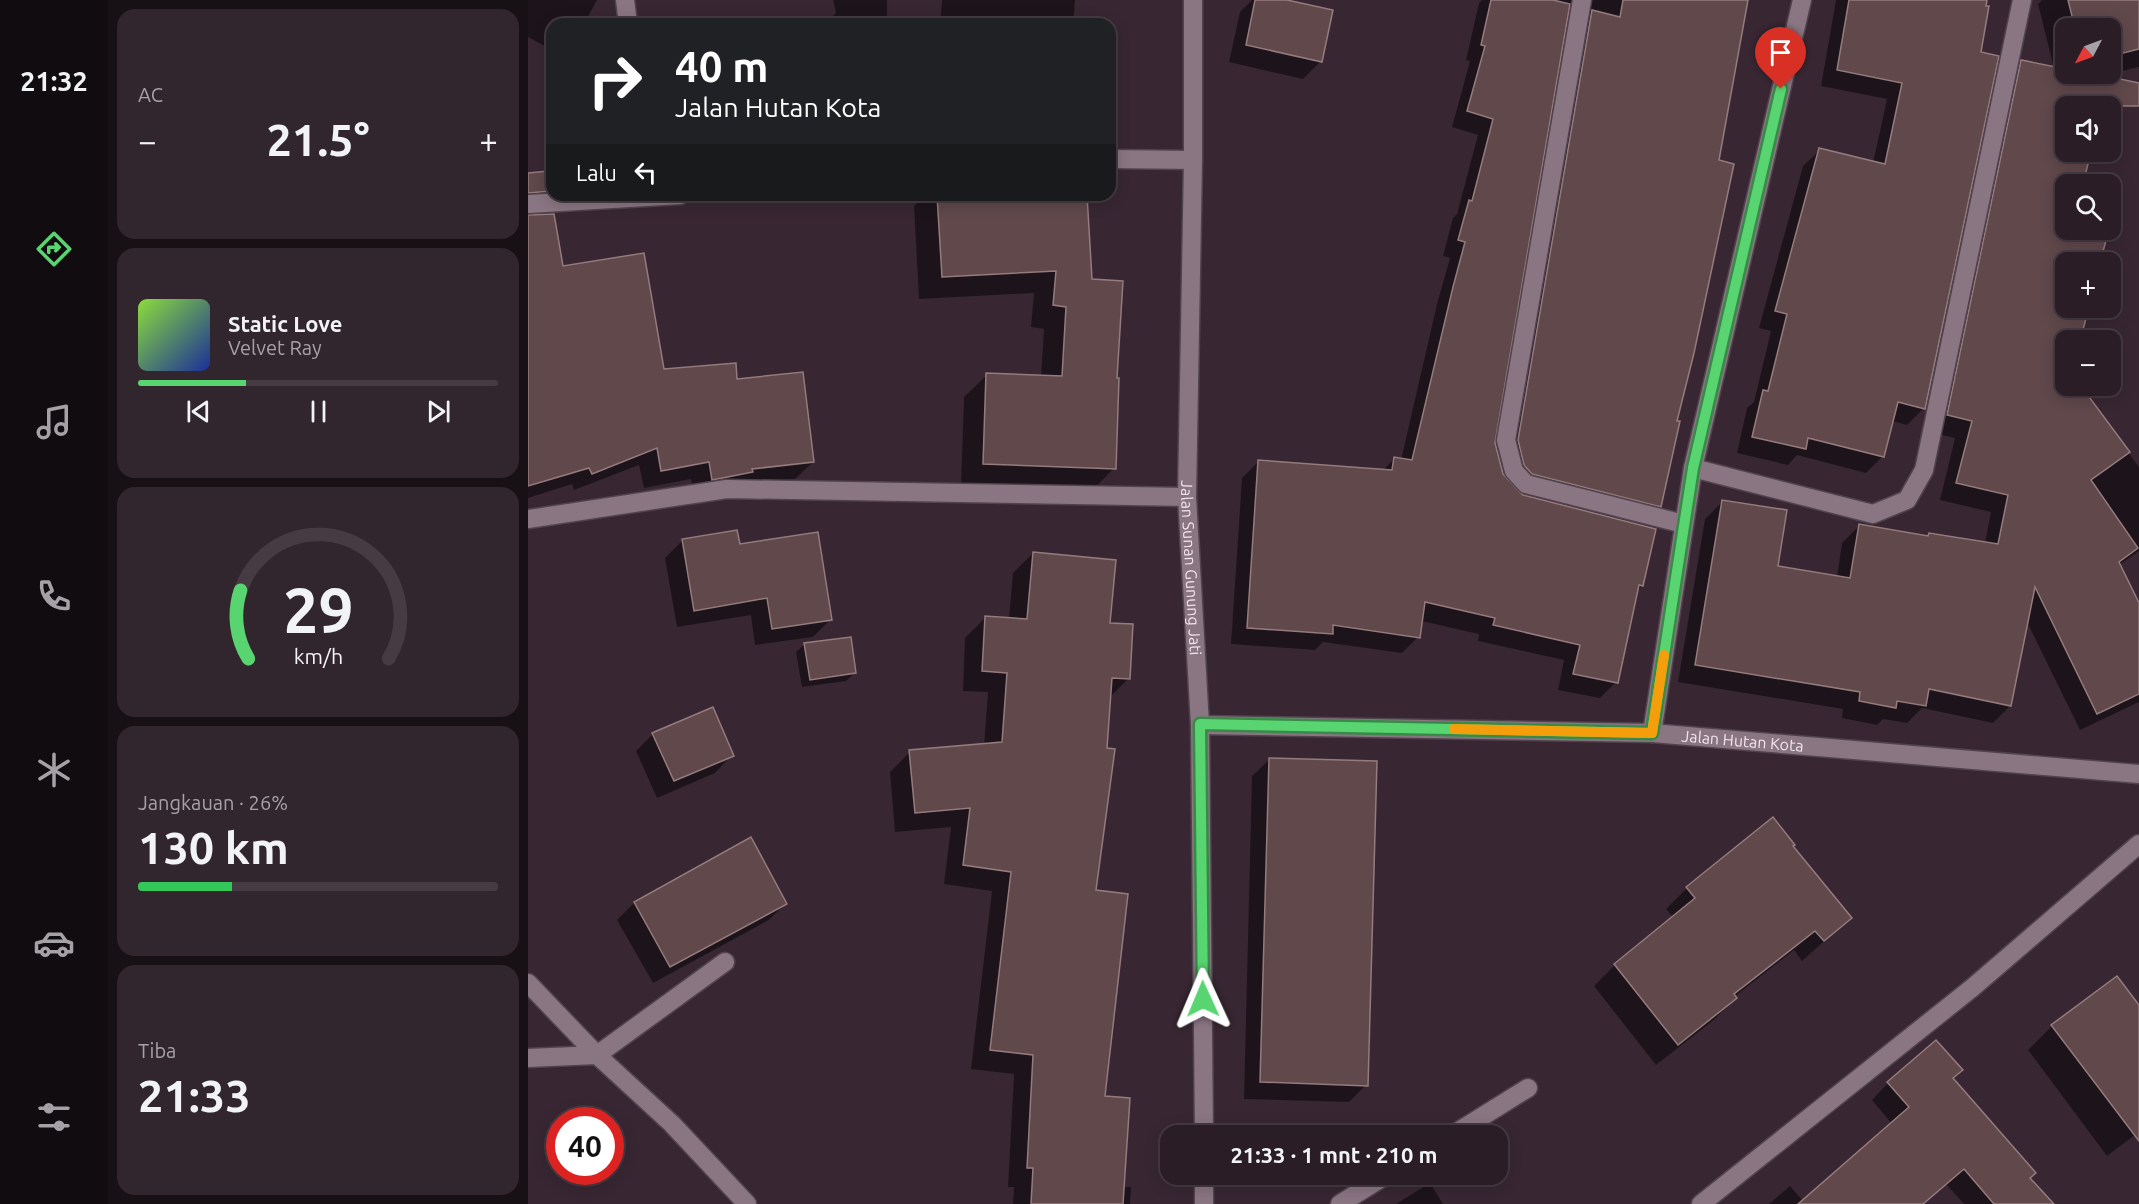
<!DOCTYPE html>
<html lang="id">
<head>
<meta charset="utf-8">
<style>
  body { margin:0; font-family:Ubuntu,sans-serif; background:#32262e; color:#f1f3f6; height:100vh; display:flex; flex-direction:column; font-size:22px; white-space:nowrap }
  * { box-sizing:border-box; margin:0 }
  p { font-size:20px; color:#a5a2a7 }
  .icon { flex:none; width:33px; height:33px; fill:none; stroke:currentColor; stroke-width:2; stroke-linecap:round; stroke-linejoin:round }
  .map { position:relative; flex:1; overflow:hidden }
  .side { display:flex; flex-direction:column; gap:9px; padding:9px; background:#171015; width:420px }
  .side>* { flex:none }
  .banner { position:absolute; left:18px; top:18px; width:570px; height:183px; border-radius:18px; box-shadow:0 3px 15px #0003,0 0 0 2px #463b43; background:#202124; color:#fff; overflow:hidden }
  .needle { width:39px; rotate:229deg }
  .buttons { position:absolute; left:1527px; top:18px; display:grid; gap:12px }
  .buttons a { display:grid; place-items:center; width:66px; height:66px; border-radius:12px; background:#2a1d26; box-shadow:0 3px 15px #0003,0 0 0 2px #463b43; font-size:30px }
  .speed { position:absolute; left:18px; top:1107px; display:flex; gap:12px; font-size:30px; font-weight:700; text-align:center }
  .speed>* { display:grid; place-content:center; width:78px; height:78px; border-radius:50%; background:#2a1d26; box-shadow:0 3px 15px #0003,0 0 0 2px #463b43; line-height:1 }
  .speed .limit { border:9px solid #d22; background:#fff; color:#111 }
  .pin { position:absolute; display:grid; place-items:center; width:51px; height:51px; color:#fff; margin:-62px -26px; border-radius:50% 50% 50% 0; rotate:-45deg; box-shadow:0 0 6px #0007 }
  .pin .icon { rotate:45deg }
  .me { position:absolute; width:66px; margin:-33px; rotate:359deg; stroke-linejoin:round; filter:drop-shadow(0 0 4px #0008) }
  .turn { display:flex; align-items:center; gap:21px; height:126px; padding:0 30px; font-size:27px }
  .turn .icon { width:78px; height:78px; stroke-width:2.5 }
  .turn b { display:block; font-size:42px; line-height:51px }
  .then { display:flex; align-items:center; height:57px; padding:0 30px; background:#0003; gap:12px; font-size:22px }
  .big { font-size:45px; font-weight:700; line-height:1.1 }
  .side .tile { flex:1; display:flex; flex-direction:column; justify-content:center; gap:9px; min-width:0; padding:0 21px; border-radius:18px; background:#32262e }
  .side .dial { align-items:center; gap:0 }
  .dial svg { height:156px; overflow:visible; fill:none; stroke:#463b43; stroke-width:7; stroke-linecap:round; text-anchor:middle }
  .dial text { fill:#f1f3f6; stroke:none }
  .song { display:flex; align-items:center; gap:18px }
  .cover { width:72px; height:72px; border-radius:9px; background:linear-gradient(135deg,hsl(90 70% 55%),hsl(230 70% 35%)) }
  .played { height:6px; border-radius:3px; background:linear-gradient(90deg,#58d570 30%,#463b43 30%) }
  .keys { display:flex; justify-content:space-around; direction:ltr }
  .heat { display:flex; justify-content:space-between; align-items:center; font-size:33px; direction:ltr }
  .charge { height:9px; border-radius:4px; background:linear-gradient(90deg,#34c759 26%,#463b43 0) }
  .trip { position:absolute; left:632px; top:1125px; width:348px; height:60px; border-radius:18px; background:#2a1d26; box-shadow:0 3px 15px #0003,0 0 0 2px #463b43; font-weight:700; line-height:60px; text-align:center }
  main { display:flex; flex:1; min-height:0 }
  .dock { display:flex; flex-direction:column; width:108px; justify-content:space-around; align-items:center; background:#110c0f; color:#a5a2a7 }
  .dock .icon { width:42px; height:42px }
  .dock .current { color:#58d570 }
  .dock b { font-size:27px; color:#f1f3f6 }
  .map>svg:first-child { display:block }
  .shadow { fill:#0007; fill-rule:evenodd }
  .building { fill:#60484b; stroke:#957b7d; stroke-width:1.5 }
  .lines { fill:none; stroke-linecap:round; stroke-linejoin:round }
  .minor-casing { stroke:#51434d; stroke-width:21 }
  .tertiary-casing { stroke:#51434d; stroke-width:21 }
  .minor { stroke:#8a7583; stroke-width:18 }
  .tertiary { stroke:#8a7583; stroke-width:18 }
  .route-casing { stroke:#398a49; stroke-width:15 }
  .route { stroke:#58d570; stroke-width:10 }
  .slow { stroke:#f59e0b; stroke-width:10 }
  .labels { text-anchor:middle; stroke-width:6; stroke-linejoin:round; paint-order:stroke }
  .street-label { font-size:16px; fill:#f0e4ec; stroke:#2e1d29 }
</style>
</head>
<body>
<main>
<nav class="dock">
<b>21:32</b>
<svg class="icon current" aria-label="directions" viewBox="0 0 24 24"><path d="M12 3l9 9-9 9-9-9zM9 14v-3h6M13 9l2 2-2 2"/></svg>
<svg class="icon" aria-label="music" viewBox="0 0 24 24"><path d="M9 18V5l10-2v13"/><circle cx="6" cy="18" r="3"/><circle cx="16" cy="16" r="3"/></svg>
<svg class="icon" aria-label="phone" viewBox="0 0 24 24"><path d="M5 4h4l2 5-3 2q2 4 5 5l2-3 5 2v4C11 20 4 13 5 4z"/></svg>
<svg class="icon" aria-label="climate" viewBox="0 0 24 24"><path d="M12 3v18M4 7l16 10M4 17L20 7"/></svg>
<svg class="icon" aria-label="car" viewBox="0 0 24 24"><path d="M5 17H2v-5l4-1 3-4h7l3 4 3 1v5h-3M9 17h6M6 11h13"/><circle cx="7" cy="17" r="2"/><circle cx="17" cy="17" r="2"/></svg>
<svg class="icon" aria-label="filters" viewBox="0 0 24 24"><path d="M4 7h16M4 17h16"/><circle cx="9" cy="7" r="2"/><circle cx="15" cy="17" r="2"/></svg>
</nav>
<section class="side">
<div class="tile"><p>AC</p>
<div class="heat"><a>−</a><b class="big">21.5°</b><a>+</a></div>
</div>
<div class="tile">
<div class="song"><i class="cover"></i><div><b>Static Love</b><p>Velvet Ray</p></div></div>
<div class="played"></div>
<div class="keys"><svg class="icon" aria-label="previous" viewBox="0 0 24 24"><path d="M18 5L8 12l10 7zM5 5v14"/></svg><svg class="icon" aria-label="pause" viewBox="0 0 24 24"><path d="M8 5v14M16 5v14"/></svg><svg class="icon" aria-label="next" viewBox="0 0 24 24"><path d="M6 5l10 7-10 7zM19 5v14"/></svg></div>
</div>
<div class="tile dial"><svg viewBox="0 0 100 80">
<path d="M14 69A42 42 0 1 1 86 69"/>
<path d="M14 69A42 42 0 0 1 10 34" stroke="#58d570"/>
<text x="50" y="56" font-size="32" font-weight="700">29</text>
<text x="50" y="72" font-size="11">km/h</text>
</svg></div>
<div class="tile"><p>Jangkauan · 26%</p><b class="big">130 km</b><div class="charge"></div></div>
<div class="tile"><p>Tiba</p><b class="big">21:33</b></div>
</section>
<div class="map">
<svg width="1611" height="1204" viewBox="0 0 1611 1204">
  <rect width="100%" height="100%" fill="#382733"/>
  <g class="shadow">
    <path d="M0 0H69L56 24H24V50L0 37Z"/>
    <path d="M305 0H359V24H296L308 13Z"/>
    <path d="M414 0H547L545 24H412Z"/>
    <path d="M724 0H752L803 11 792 62 775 79 701 62 712 12Z"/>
    <path d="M954 0H1219L1189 161 1131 506 1115 522 988 489 994 496 1126 530 1114 586 1108 592 1088 682 1072 698 1030 690 1036 660 950 641 951 634 893 621 890 637 874 653 795 642 787 650 703 644 714 478 730 462 854 471 866 459 873 460 909 304 922 258 915 256 925 218 929 214 950 135 924 127 942 61 938 60 951 3ZM1040 5 1049 12 974 456 981 482 974 475 966 443Z"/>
    <path d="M1308 0H1458L1396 408 1379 425 1364 421 1355 456 1338 473 1269 455 1260 465 1209 453 1219 408 1226 402 1243 331 1231 328 1275 166 1292 150 1345 163 1359 99 1293 86Z"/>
    <path d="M1514 0H1611V67L1530 86 1573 104 1572 106H1538V152H1561L1553 184H1538V230H1558L1552 262H1538V308H1543L1542 318H1546L1541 340H1538V386H1551L1611 467V551L1591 565 1611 607V702L1552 730 1499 622 1482 706 1465 723 1394 708 1379 723 1355 719 1349 725 1314 718 1315 709 1150 682 1177 519 1194 502 1248 567 1309 577 1314 543 1332 525 1399 537 1457 543 1463 512 1412 500 1427 438 1402 432 1476 79 1493 62 1526 68 1510 4ZM1538 28H1582V74H1538Z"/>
    <path d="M397 195H557L563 280 588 380 586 468 564 491 433 486 436 397 459 375 513 377 516 329 503 327 506 293 391 299 386 206Z"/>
    <path d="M0 234 135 370 208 381 285 462 267 479 210 485 166 496 163 479 116 488 111 465 46 490 44 484 0 498Z"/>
    <path d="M154 541 211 546 302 620 285 637 227 645 223 615 149 627 137 558Z"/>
    <path d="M505 553 581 624 601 678 581 698 566 892 575 1097 595 1187H603L602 1204H485L486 1187H480L486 1074 443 1069 464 891 416 884 423 827 367 832 362 772 382 752 456 746 460 692 435 691 437 638 457 618 481 619 485 573Z"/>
    <path d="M277 644 327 673 318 681 274 687 268 652Z"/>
    <path d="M125 734 204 755 187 773 129 798 108 751Z"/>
    <path d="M742 759 838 1085 821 1102 716 1099 724 776Z"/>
    <path d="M1263 846 1322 918 1274 961 1266 950 1206 997 1207 998 1187 1019 1128 1065 1066 986 1087 965 1146 918 1138 909 1159 888Z"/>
    <path d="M106 903H258L241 920 125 983 89 920Z"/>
    <path d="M1611 1007V1132L1579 1156 1500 1050 1524 1026Z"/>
    <path d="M1424 1079 1500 1178 1524 1204H1436L1418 1184 1395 1204H1241L1262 1186 1275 1201 1364 1124 1344 1100 1360 1083Z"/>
    <path d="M902 1183 915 1204H868Z"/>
  </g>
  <g class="building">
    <path d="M727 0H759L805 10 794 62 718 45Z"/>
    <path d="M963 0H1025L1042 4 967 443 975 474 995 495 1128 529 1115 586 1111 585 1090 683 1045 674 1052 645 965 625 967 618 897 602 892 638 805 625V634L719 628 730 460 864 470 866 457 884 460 925 287 937 242 930 240 941 200 944 201 965 119 939 111 957 46 953 45Z"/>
    <path d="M1095 0H1220L1191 160 1206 164 1166 353 1149 421H1152L1133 507 1004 474 996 465 990 440 1064 10 1092 17Z"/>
    <path d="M1321 0H1459L1458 6H1461L1453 52 1471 56 1397 409 1370 402 1356 457 1280 438 1278 449 1224 437 1235 390 1240 391 1259 314 1247 311 1291 148 1357 164 1374 83 1309 70Z"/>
    <path d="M1540 0H1611V49L1591 54 1587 78 1611 83V106H1538V152H1563L1555 184H1538V230H1581L1572 262H1538V308H1561L1552 340H1538V386H1553L1602 452 1563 480 1610 548 1591 562 1611 603V694L1569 714 1507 587 1483 706 1401 689 1398 706 1369 701 1368 708 1331 701 1332 692 1167 665 1194 500 1259 510 1250 566 1322 578 1331 524 1400 536 1401 533 1470 544 1480 495 1428 483 1444 421 1419 415 1493 60 1538 69V74H1582V28H1547Z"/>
    <path d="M20 171 23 191 0 193V173Z"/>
    <path d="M409 195H559L564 279 595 281 589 378H591L588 469 455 464 458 373 534 376 538 307 525 305 528 271 414 277Z"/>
    <path d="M26 214 35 266 116 253 136 369 208 363 209 379 275 372 286 462 224 469 225 472 184 480 181 462 133 471 129 448 64 474 61 468 0 486V215Z"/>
    <path d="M209 530 212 544 290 532 304 620 244 629 239 598 166 611 154 539Z"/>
    <path d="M505 552 588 560 582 623 605 624 602 679 584 678 579 748 587 749 568 890 600 894 577 1096 602 1098 595 1204H503L505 1168H499L505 1055 462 1050 483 872 435 865 442 808 387 813 381 750 474 742 479 673 454 671 457 616 499 619Z"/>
    <path d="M323 637 328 673 282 680 276 643Z"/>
    <path d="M185 707 206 756 146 781 124 733Z"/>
    <path d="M741 758 849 761 840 1086 732 1082Z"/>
    <path d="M1245 817 1267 845 1265 846 1324 918 1296 941 1287 931 1206 994 1209 998 1150 1045 1086 964 1167 898 1158 887Z"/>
    <path d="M223 837 259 904 142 967 106 902Z"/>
    <path d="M1589 976 1611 1005V1141L1523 1025Z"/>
    <path d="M1408 1040 1435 1070 1425 1078 1508 1173 1502 1178 1526 1204H1466L1436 1169 1395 1204H1270L1381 1107 1359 1082Z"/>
  </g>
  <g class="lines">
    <defs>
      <g id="minor">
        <path d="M97 0 100 24"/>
        <path d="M1054 0 978 440 986 471 998 484 1156 524"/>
        <path d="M582 159 665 160"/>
        <path d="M0 204 152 195"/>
        <path d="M1165 468 1345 514 1379 500 1396 470 1494 0"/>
        <path d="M0 519 199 489 659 497"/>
        <path id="s1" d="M672 725 1124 733 1611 774"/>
        <path d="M1124 733 1165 468 1274 0"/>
        <path d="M0 983 69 1055 144 1124 219 1204"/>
        <path d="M0 1058 69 1055 197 962"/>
        <path d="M923 1136 1000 1088"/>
        <path d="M812 1204 860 1174"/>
        <path d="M1173 1204 1444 988 1611 844"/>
      </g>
      <g id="tertiary">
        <path id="s2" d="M665 0V160L659 497 672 725 676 1136"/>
        <path d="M676 1174V1204"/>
      </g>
    </defs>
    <use href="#minor" class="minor-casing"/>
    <use href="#tertiary" class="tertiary-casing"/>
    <use href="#minor" class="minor"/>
    <use href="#tertiary" class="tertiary"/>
  </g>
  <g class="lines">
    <defs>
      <path id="route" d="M675 999 672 724 1124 733 1165 468 1253 89"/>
    </defs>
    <use href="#route" class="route-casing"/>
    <use href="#route" class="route"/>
    <path class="slow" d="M926 729 1124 733 1136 655"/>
  </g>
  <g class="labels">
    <g class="street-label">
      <text dy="6" stroke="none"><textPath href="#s2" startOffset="568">Jalan Sunan Gunung Jati</textPath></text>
      <text dy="6" stroke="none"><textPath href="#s1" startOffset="543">Jalan Hutan Kota</textPath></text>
    </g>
  </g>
</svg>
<div class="buttons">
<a><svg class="needle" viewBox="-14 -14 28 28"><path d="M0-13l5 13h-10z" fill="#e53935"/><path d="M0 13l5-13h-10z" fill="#a5a2a7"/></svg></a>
<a><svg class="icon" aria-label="sound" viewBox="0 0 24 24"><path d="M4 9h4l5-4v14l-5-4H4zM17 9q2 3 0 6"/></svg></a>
<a><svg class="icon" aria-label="search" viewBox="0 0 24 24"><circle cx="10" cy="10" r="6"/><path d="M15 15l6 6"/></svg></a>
<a>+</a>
<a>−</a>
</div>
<div class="speed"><div class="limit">40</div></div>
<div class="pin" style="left:1253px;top:89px;background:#d93025"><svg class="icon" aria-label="arrive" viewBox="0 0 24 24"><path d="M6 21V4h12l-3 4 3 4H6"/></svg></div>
<svg class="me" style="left:675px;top:999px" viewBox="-20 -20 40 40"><path d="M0-17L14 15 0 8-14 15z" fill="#58d570" stroke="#fff" stroke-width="4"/></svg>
<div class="trip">21:33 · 1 mnt · 210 m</div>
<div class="banner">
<div class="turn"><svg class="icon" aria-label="right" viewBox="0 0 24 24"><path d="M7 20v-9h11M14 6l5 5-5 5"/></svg><div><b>40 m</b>Jalan Hutan Kota</div></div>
<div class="then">Lalu<svg class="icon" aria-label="left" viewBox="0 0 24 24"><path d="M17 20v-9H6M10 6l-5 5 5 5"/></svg></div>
</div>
</div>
</main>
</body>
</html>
